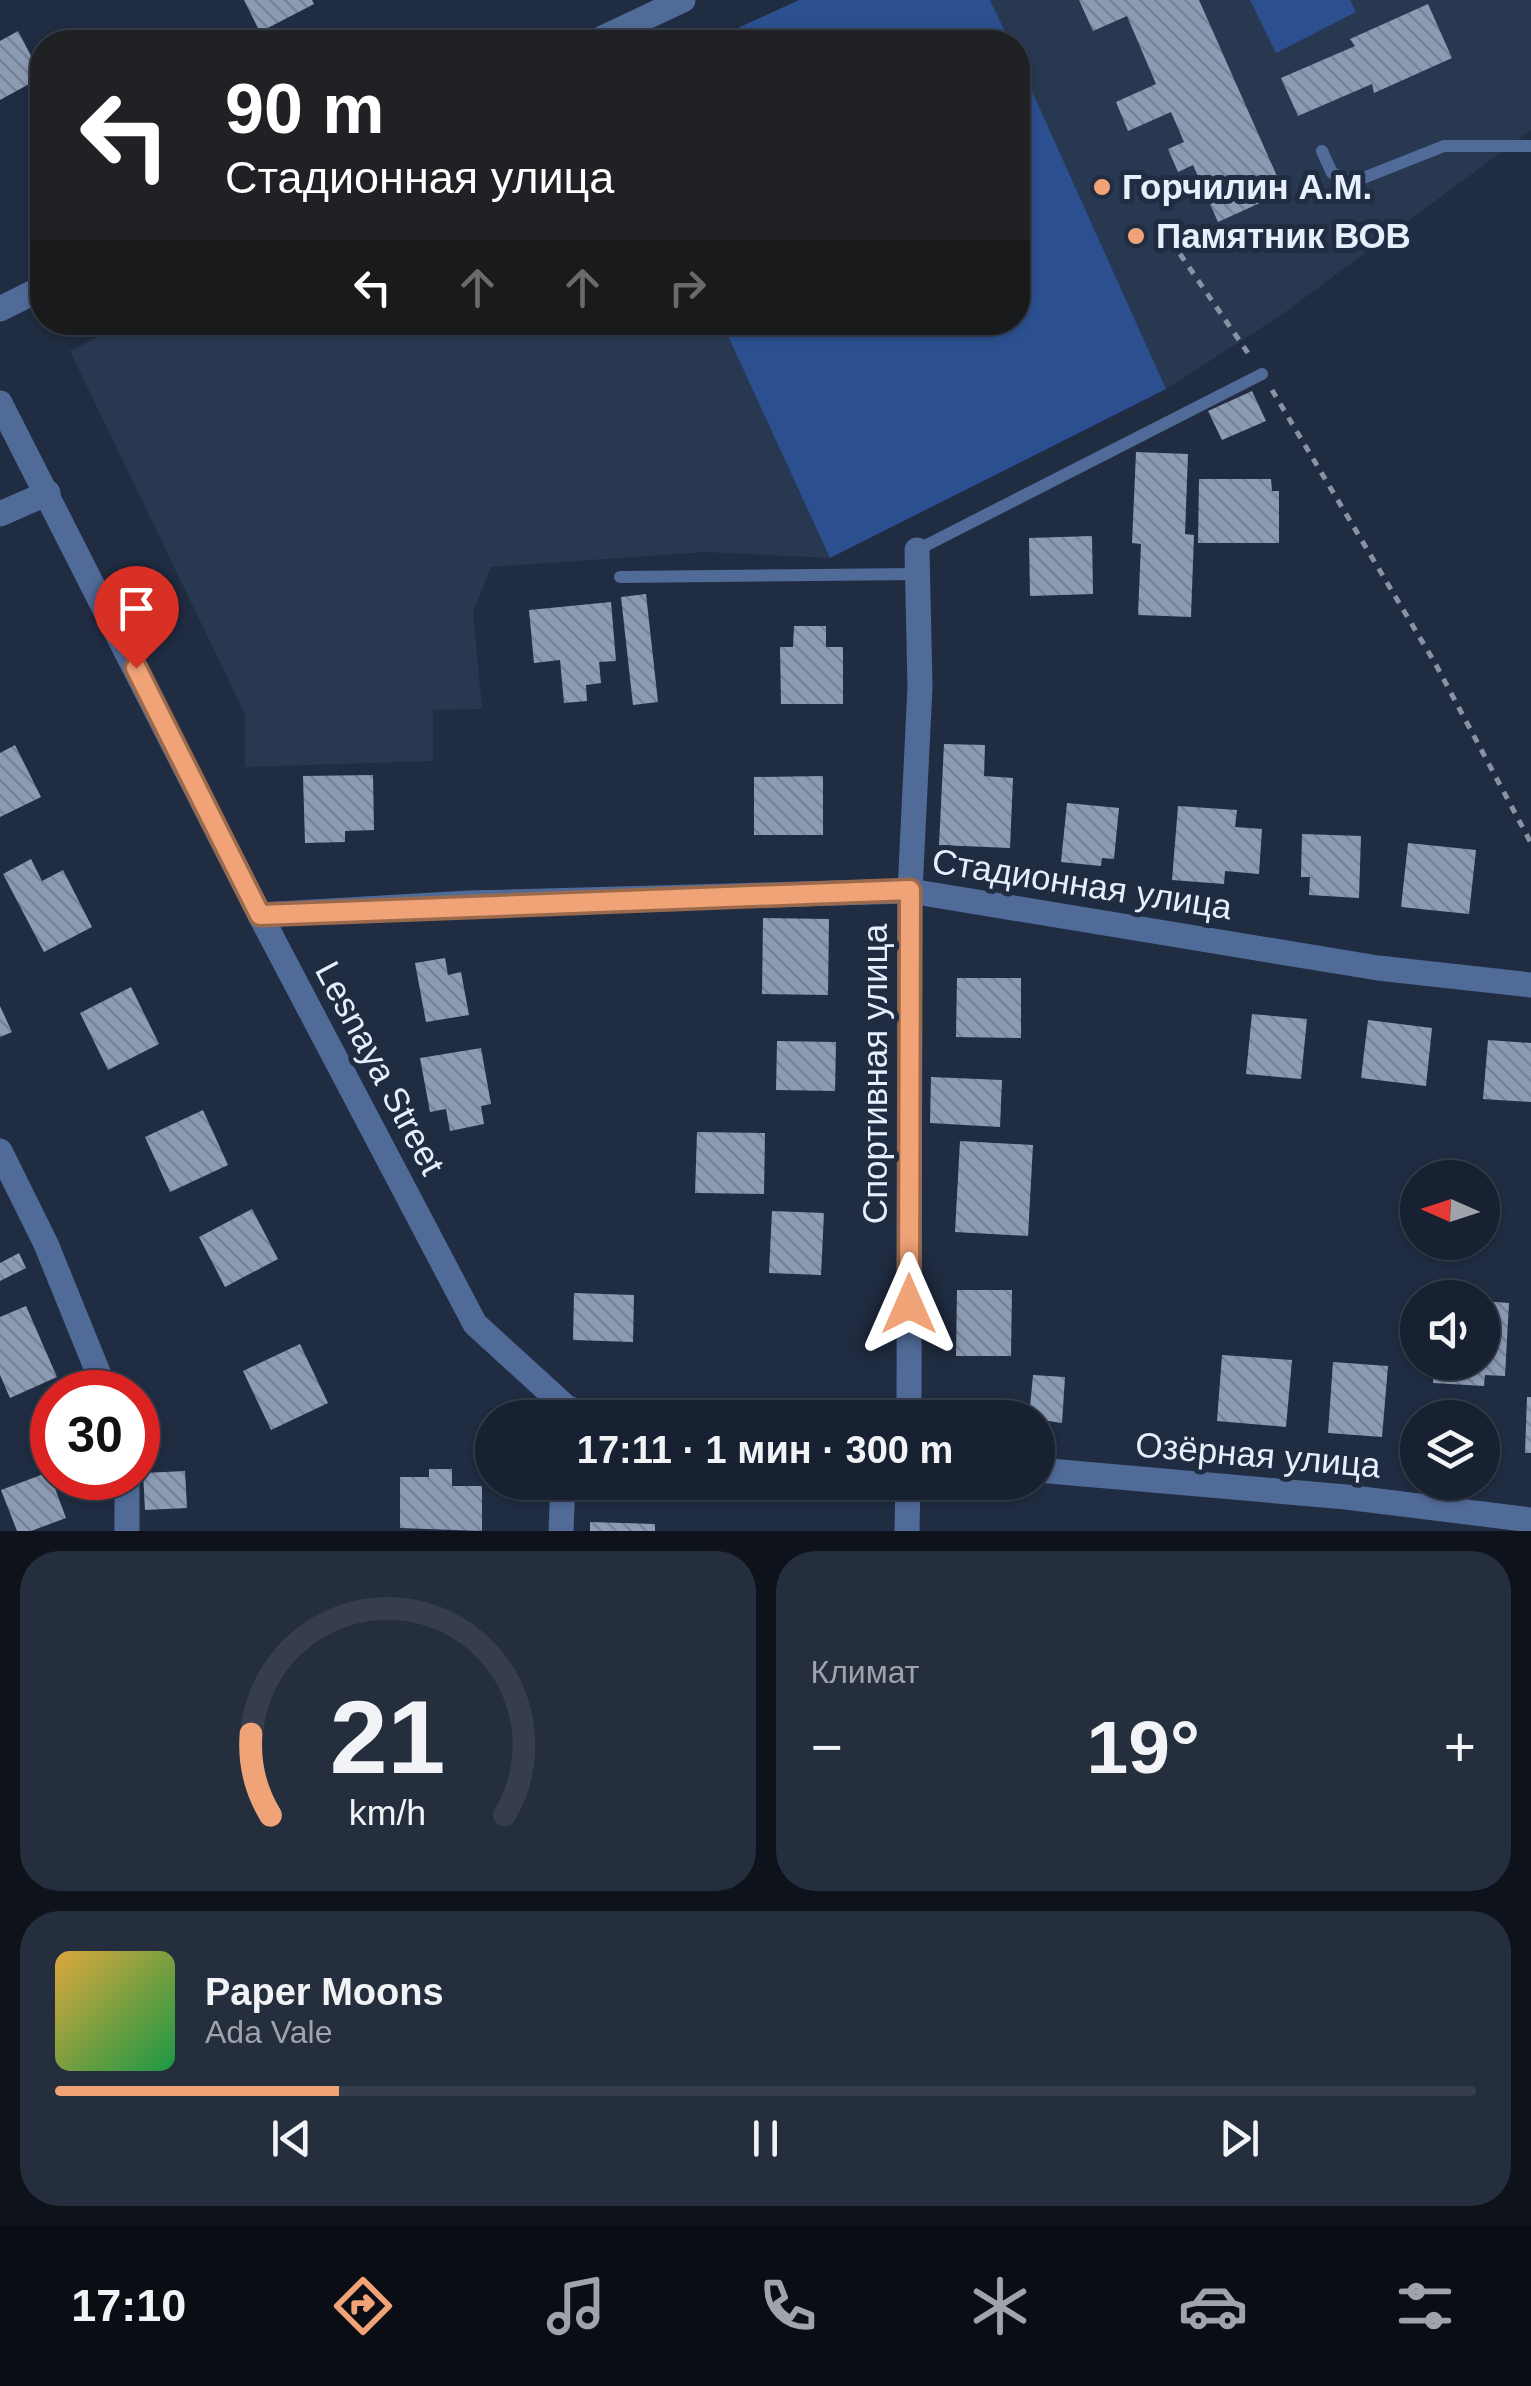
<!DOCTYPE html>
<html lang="ru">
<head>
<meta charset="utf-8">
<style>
  body { margin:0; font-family:Arial,sans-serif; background:#252e3d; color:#f1f3f6; height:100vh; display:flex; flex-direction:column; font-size:38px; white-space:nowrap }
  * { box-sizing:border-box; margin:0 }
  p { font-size:32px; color:#9fa3ab }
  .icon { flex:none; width:55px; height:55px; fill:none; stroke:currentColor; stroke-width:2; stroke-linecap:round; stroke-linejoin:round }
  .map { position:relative; height:1531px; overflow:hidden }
  .drawer { display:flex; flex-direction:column; gap:20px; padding:20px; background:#0d121b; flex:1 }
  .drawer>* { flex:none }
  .guide { position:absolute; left:30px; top:30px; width:1000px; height:305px; border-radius:40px; box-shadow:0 2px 8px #0004,0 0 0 2px #363e4d; background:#202124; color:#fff; overflow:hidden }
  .needle { width:65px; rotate:273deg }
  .fabs { position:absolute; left:1400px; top:1160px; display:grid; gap:20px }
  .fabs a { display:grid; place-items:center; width:100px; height:100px; border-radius:50%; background:#182131; box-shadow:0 2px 8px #0004,0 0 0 2px #363e4d; font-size:50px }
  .speed { position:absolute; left:30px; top:1370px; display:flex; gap:20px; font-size:50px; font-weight:700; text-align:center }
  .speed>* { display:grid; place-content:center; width:130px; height:130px; border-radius:50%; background:#182131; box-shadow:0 2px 8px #0004,0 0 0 2px #363e4d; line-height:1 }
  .speed .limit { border:15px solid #d22; background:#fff; color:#111 }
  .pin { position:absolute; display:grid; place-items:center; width:85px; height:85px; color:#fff; margin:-102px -42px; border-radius:50% 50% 50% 0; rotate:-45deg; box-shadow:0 0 10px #0007 }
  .pin .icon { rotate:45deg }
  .me { position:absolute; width:110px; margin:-55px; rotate:0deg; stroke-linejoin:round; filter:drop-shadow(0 0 8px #0008) }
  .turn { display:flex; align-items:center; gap:35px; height:210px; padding:0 30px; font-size:45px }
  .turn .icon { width:130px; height:130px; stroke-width:2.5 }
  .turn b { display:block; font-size:70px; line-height:85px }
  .lanes { display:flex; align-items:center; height:95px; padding:0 30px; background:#0003; justify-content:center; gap:50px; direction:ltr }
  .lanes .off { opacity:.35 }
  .big { font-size:75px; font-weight:600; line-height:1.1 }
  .drawer .tile { flex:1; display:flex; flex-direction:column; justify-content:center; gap:15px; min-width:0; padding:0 35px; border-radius:40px; background:#252e3d }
  .drawer .dial { align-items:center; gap:0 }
  .dial svg { height:260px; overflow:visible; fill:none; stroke:#363e4d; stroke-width:7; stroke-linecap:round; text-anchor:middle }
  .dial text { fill:#f1f3f6; stroke:none }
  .song { display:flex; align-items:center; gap:30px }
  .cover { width:120px; height:120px; border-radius:15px; background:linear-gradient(135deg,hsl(40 70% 55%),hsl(140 70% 35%)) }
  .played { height:10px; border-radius:5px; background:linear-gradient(90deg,#efa377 20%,#363e4d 20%) }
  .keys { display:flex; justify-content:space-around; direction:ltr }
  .heat { display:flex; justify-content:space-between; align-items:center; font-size:55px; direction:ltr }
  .drawer .tiles { flex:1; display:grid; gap:20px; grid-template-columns:1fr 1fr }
  .tile:last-child { grid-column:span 2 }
  .trip { position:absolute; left:475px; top:1400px; width:580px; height:100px; border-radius:50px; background:#182131; box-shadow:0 2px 8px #0004,0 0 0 2px #363e4d; font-weight:600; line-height:100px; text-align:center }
  .dock { display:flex; height:160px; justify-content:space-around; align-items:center; background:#0a0d14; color:#9fa3ab }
  .dock .icon { width:70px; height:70px }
  .dock .on { color:#efa377 }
  .dock b { font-size:45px; color:#f1f3f6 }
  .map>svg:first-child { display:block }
  .built { fill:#293851 }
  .pitch { fill:#2c508f }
  .building { fill:url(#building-back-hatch) }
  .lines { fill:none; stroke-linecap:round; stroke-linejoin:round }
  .path { stroke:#8892a3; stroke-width:5; stroke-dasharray:8 8; stroke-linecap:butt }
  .service { stroke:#516b99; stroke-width:12 }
  .minor { stroke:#516b99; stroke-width:25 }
  .tertiary { stroke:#516b99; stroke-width:25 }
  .route-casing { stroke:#9b6a4d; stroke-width:25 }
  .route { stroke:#efa377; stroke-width:18 }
  .poi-dot { fill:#efa377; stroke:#202c41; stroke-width:4 }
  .labels { text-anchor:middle; stroke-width:10; stroke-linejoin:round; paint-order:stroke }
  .poi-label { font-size:35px; font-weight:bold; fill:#e6effc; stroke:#202c41; text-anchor:start }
  .street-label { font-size:35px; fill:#e6effc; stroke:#202c41 }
</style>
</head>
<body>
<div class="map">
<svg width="1531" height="1531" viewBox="0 0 1531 1531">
  <defs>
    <pattern id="building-back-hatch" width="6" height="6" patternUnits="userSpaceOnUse" patternTransform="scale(2.5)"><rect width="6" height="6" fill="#8c9bb4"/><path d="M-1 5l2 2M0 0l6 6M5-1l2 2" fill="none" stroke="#778295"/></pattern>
  </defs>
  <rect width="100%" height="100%" fill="#202c41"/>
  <g class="built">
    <path d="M990 0H1531V130L1280 316 1166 389 1018 60V42H1010Z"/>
    <path d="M128 322 722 323 830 558 706 552 491 567 473 612 482 709 433 710V761L245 767V714L70 351Z"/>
  </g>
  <g class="pitch">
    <path d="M799 0H990L1010 42H707Z"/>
    <path d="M1250 0H1350L1356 12 1276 53Z"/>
    <path d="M1018 60 1166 389 830 558 722 323 1018 322Z"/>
  </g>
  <g class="building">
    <path d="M244 0H312L314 4 260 32Z"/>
    <path d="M1079 0H1199L1284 192 1218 222 1193 165 1178 172 1168 149 1184 142 1171 112 1128 131 1116 102 1156 84 1127 16 1093 31Z"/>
    <path d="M1428 4 1452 58 1374 93 1372 84 1298 116 1281 78 1355 46 1350 39Z"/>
    <path d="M18 31 42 77 0 100V41Z"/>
    <path d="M143 31 148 42H120Z"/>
    <path d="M1252 391 1266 421 1222 440 1208 411Z"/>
    <path d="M1136 452 1188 454 1185 534 1194 535 1191 617 1138 615 1141 544 1132 543Z"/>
    <path d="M1199 479H1271L1272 491H1279V543H1198Z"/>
    <path d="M1092 536 1093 594 1030 596 1029 538Z"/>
    <path d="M646 594 658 702 633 705 621 597Z"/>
    <path d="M611 602 616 661 599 662 601 683 586 685 587 701 564 703 560 660 534 663 529 610Z"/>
    <path d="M794 626H826V647H843V704H781L780 647H793Z"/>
    <path d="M944 744 985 745 984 776 1013 778 1010 848 939 845Z"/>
    <path d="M15 745 41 797 0 817V753Z"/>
    <path d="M373 775 374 830 345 831V842L305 843 303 776Z"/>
    <path d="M823 776V835H754V777Z"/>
    <path d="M1067 803 1119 808 1114 859 1102 858 1101 866 1061 862Z"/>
    <path d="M1178 806 1237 810 1235 827 1262 829 1259 874 1225 871 1224 884 1172 880Z"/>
    <path d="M1302 834 1361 836 1359 898 1309 895 1310 877H1301Z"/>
    <path d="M1408 843 1476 850 1469 914 1401 907Z"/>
    <path d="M31 859 42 881 63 870 92 927 44 952 3 874Z"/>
    <path d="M763 918 829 919 828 995 762 994Z"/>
    <path d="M445 958 448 975 461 972 469 1015 426 1022 415 963Z"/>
    <path d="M957 978H1021V1038L956 1037Z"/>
    <path d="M131 987 159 1044 108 1070 80 1013Z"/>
    <path d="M0 1006 12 1032 0 1037Z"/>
    <path d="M1252 1014 1307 1019 1301 1079 1246 1074Z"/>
    <path d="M1368 1020 1432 1028 1426 1086 1361 1078Z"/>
    <path d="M1488 1040 1531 1043V1102L1483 1099Z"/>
    <path d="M777 1041 836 1042 835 1091 776 1090Z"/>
    <path d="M481 1048 491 1104 481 1106 484 1124 450 1131 446 1109 430 1112 420 1058Z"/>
    <path d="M931 1077 1002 1080 1000 1127 930 1123Z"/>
    <path d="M203 1110 228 1165 170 1192 145 1137Z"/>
    <path d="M697 1132 765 1133 764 1194 695 1193Z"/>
    <path d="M960 1141 1033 1145 1028 1236 955 1232Z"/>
    <path d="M252 1209 278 1259 225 1287 199 1237Z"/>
    <path d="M772 1211 824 1213 821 1275 769 1273Z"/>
    <path d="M19 1253 26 1268 0 1281V1263Z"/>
    <path d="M957 1290H1012L1011 1356H956Z"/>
    <path d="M574 1293 634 1295 633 1342 573 1340Z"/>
    <path d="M1482 1301 1509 1303 1505 1376 1485 1375 1484 1386 1433 1383 1434 1362H1482Z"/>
    <path d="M26 1306 57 1377 10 1398 0 1375V1317Z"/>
    <path d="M300 1344 328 1403 271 1430 243 1371Z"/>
    <path d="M1222 1355 1292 1360 1286 1427 1217 1421Z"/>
    <path d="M1333 1362 1388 1366 1382 1437 1328 1433Z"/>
    <path d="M1033 1375 1065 1377 1062 1423 1029 1418Z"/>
    <path d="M1527 1397H1531V1453H1525Z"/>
    <path d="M52 1419V1441L37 1447 29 1427Z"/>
    <path d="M429 1469H452V1486H482V1531L400 1528V1477H429Z"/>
    <path d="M185 1471 187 1508 145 1510 143 1473Z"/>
    <path d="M49 1472 66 1518 31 1531H17L1 1490Z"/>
    <path d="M590 1522 655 1524V1531H590Z"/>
  </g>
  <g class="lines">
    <g class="path">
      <path d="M1180 254 1250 356"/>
      <path d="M1272 390 1435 663 1531 843"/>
    </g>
    <g class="service">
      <path d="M1322 151 1332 173 1353 182 1444 146H1531"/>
      <path d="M917 550 1262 374"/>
      <path d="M620 577 919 574"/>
    </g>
    <g class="minor">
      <path d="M0 403 260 915 475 1324 567 1408V1418"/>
      <path d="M0 514 48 493"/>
      <path d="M260 915 469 903 910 891 1378 968 1531 985"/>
      <path d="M0 1151 46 1244 106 1392"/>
      <path d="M567 1408 598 1418"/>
      <path d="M909 1418 910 891 920 687 917 550"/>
      <path d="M1038 1470 1346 1497 1531 1520"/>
      <path d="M127 1478V1531"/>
      <path d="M561 1531 563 1482"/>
      <path d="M907 1531 908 1482"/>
    </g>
    <g class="tertiary">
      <path d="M594 42 683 0"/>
      <path d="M0 309 42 288"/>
    </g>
  </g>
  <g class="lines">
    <defs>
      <path id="route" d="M136 668 260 915 910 890 909 1304"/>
    </defs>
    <use href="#route" class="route-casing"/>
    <use href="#route" class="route"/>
  </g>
  <g class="poi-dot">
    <circle cx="1102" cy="187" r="10"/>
    <circle cx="1136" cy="236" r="10"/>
  </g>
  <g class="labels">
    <g class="poi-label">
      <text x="1122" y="199">Горчилин А.М.</text>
      <text x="1156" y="248">Памятник ВОВ</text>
    </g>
    <g class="street-label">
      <text transform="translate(1082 884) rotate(9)" y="12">Стадионная улица</text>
      <text transform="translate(380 1068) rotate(62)" y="12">Lesnaya Street</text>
      <text transform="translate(875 1074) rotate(-90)" y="12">Спортивная улица</text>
      <text transform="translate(1258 1455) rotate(5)" y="12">Озёрная улица</text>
    </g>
  </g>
</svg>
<div class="fabs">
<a><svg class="needle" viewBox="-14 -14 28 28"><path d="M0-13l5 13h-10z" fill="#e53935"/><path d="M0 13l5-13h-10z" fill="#9fa3ab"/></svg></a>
<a><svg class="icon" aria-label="sound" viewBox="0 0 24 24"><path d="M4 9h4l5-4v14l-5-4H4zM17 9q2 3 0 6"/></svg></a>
<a><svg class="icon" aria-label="layers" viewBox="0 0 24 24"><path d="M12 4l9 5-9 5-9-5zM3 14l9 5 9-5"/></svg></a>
</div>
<div class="speed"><div class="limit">30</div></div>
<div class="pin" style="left:136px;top:668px;background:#d93025"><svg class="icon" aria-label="arrive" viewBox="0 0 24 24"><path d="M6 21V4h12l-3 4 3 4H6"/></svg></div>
<svg class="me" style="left:909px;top:1304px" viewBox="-20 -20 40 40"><path d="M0-17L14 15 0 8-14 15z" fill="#efa377" stroke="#fff" stroke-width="4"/></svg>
<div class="trip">17:11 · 1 мин · 300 m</div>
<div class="guide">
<div class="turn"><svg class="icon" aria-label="left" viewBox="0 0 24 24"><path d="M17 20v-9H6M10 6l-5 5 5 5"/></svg><div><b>90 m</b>Стадионная улица</div></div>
<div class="lanes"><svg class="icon" aria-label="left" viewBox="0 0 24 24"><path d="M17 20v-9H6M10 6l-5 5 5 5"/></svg><svg class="icon off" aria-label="ahead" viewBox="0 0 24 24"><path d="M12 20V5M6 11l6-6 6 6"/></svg><svg class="icon off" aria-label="ahead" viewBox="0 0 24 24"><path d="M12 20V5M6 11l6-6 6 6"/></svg><svg class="icon off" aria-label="right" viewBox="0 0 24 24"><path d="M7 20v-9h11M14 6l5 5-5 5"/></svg></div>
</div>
</div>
<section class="drawer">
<div class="tiles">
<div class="tile dial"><svg viewBox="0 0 100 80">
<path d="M14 69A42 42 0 1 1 86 69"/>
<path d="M14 69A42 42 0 0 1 8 44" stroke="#efa377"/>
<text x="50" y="56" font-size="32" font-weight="700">21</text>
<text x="50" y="72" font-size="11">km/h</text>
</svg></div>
<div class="tile"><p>Климат</p>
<div class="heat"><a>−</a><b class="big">19°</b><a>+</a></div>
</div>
<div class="tile">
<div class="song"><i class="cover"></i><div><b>Paper Moons</b><p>Ada Vale</p></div></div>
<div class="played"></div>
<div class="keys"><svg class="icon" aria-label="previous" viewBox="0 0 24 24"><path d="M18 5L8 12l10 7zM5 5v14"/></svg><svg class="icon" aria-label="pause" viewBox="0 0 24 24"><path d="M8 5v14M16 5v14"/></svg><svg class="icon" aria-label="next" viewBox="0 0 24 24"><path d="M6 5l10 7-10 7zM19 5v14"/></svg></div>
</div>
</div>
</section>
<nav class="dock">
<b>17:10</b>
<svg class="icon on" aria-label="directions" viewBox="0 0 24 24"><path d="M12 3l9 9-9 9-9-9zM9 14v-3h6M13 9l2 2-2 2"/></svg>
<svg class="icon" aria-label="music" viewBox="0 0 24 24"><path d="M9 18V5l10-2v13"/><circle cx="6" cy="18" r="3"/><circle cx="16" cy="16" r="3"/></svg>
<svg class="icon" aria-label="phone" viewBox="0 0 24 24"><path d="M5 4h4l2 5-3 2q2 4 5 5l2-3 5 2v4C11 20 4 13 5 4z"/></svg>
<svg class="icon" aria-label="climate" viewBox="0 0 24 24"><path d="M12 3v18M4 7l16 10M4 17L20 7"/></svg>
<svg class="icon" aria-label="car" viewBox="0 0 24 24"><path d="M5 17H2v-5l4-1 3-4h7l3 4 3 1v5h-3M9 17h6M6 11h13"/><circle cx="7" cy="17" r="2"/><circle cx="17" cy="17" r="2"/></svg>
<svg class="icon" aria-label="filters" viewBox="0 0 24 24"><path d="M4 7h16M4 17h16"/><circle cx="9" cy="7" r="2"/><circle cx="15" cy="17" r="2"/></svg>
</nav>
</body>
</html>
